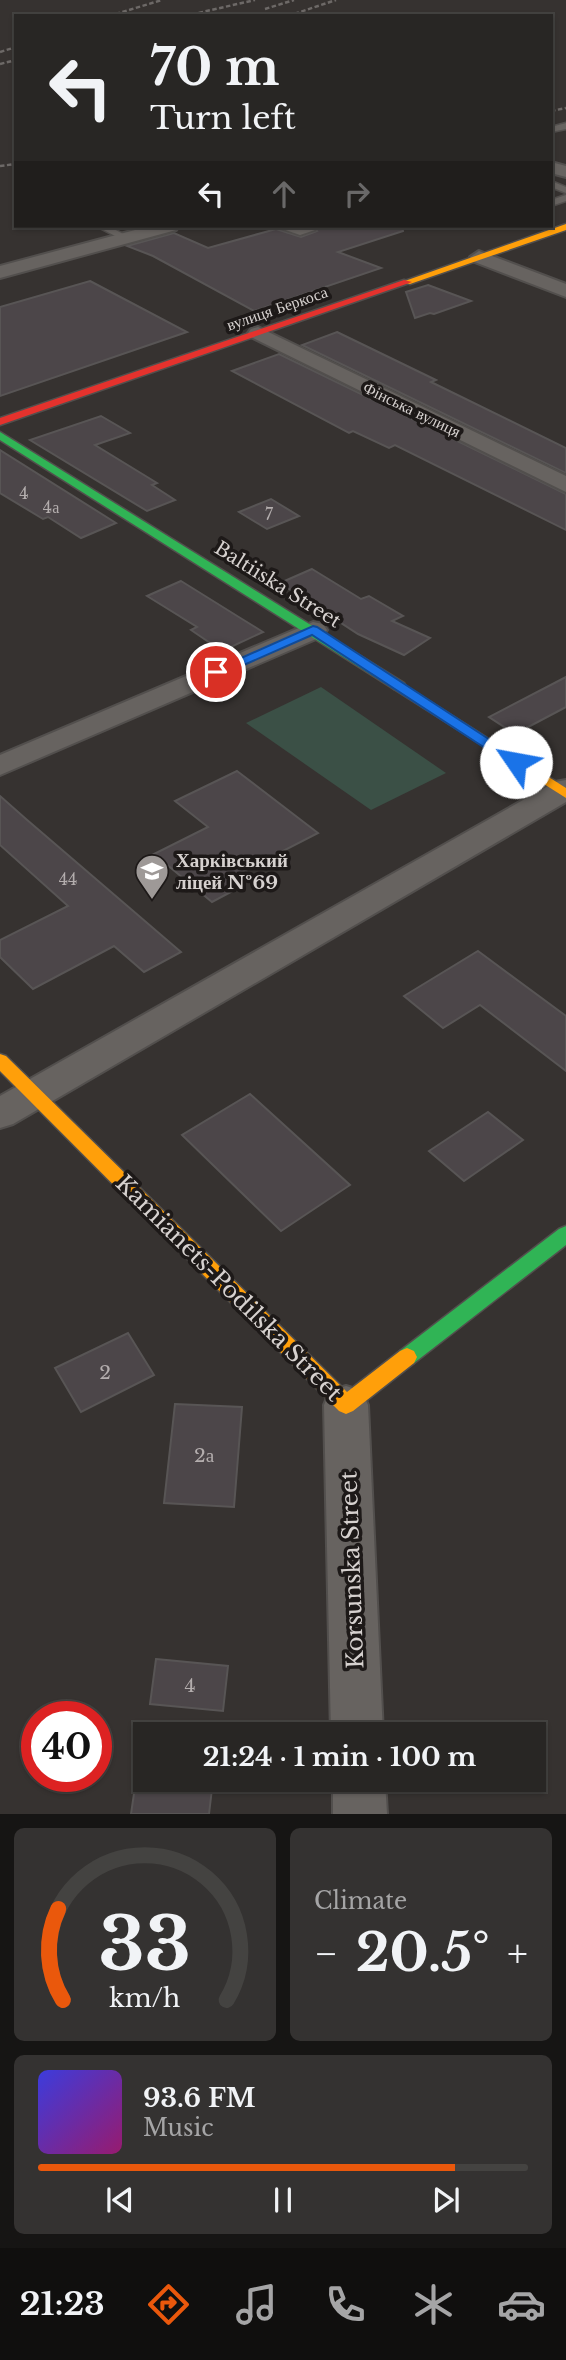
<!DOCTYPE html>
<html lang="en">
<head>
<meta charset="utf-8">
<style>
  body { margin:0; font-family:"Libre Baskerville",serif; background:#343231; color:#f1f3f6; height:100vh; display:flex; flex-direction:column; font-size:26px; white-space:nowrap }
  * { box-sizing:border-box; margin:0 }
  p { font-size:23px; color:#a5a5a6 }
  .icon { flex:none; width:38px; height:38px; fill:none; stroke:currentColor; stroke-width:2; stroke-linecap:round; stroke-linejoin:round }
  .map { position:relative; height:1814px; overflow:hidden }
  .side { display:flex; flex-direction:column; gap:14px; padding:14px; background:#161514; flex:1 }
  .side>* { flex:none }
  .top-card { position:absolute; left:14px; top:14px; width:539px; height:214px; border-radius:0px; box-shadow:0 2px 5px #0004,0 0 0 2px #444341; background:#282624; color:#f1f3f6; overflow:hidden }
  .speed { position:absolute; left:21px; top:1701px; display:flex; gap:14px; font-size:35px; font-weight:700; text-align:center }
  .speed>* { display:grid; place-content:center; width:91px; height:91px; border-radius:50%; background:#282624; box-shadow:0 2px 5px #0004,0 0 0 2px #444341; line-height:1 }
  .speed .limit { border:10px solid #d22; background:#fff; color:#111 }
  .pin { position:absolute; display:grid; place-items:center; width:60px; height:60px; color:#fff; margin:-30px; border:4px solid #fff; border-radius:50%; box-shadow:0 2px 7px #0007 }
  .me { position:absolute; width:77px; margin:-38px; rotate:303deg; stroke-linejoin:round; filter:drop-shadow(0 0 5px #0008) }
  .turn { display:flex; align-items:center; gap:24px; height:147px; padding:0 21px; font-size:32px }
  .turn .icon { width:91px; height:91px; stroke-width:2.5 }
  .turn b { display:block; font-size:49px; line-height:60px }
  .lanes { display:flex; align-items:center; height:66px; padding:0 21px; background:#0003; justify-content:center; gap:35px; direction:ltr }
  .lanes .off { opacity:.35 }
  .big { font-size:52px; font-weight:800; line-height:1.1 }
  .side .card { flex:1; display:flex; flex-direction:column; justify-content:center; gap:10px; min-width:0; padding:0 24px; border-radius:10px; background:#343231 }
  .side .dial { align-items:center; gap:0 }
  .dial svg { height:182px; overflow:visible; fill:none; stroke:#444341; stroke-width:7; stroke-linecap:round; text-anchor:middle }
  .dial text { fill:#f1f3f6; stroke:none }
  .song { display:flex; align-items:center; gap:21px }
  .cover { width:84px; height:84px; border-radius:10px; background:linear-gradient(135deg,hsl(240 70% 55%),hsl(320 70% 35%)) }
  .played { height:7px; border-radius:4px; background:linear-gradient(90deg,#ea580c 85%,#444341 85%) }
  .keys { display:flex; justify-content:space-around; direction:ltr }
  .heat { display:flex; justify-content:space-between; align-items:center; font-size:38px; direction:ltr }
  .side .tiles { flex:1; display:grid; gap:14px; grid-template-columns:1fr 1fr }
  .card:last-child { grid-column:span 2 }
  .trip { position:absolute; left:133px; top:1722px; width:413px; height:70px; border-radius:0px; background:#282624; box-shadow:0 2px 5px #0004,0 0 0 2px #444341; font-weight:800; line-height:70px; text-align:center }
  .tabs { display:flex; height:112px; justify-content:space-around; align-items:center; background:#100f0e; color:#a5a5a6 }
  .tabs .icon { width:49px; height:49px }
  .tabs .active { color:#ea580c }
  .tabs b { font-size:32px; color:#f1f3f6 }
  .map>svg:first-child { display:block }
  .green { fill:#3b5046 }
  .building { fill:#4c4649; stroke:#585555; stroke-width:2 }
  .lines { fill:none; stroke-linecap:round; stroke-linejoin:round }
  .lane-casing { stroke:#524f4d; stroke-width:3 }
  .street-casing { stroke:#524f4d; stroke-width:4 }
  .fast-casing { stroke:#524f4d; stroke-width:3 }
  .slow-casing { stroke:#524f4d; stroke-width:3 }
  .jam-casing { stroke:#524f4d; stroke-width:3 }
  .lane { fill:#676360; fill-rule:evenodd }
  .street { fill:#676360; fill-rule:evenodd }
  .fast { fill:#30b455; fill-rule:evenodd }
  .slow { fill:#ff9f0a; fill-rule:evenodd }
  .jam { fill:#e5322d; fill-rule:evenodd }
  .rail { stroke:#6d6967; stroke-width:2.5; stroke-dasharray:4.5 2.5; stroke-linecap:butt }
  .route { fill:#1a73e8; stroke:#114b97; stroke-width:2 }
  .labels { text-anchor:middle; stroke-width:7; stroke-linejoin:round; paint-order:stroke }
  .far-street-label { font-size:16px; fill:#d6d1cf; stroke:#1d1918 }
  .number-label { font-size:16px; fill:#b4aeae }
  .street-label { font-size:19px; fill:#d6d1cf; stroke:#1d1918 }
  .poi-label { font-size:19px; font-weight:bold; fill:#d6d1cf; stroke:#1d1918; text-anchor:start }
  .near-number-label { font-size:19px; fill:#b4aeae }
  .near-street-label { font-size:23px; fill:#d6d1cf; stroke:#1d1918 }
</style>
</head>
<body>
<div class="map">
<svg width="566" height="1814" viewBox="0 0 566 1814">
  <rect width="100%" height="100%" fill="#363230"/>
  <path class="green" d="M321 687 446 773 371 810 246 723Z"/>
  <g class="building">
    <path d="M313 226H402L403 231 338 252 381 268 254 311 153 256 127 246 174 233 208 248 276 229 301 237 317 231Z"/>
    <path d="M90 281 187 332 0 396V307Z"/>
    <path d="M428 285 471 301 434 314 430 313 415 318 406 292Z"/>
    <path d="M337 332 436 380 431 382 566 448V473L302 345Z"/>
    <path d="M279 354 566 494V530L395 445 389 448 353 431 349 433 232 371Z"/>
    <path d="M101 416 130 433 95 445 157 483 152 485 175 500 147 511 30 440Z"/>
    <path d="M0 450 116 523 81 538 48 517 43 519 0 493Z"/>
    <path d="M271 499 299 516 267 529 239 512Z"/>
    <path d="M312 569 361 599 369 596 403 616 392 621 430 638 404 655 358 634 280 583Z"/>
    <path d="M181 581 242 619 263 632 222 651 191 630 197 627 147 596Z"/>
    <path d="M566 677V707L515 734 489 717Z"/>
    <path d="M237 771 318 833 234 876 244 885 212 902 154 854 208 827 175 801Z"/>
    <path d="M0 796 26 819 181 952 144 972 114 946 33 989 0 957V940L68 906 0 845Z"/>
    <path d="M478 951 566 1016V1071L480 1005 443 1028 404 996Z"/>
    <path d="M250 1094 350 1185 281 1231 182 1135Z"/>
    <path d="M488 1112 523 1140 464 1181 429 1151Z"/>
    <path d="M128 1333 154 1375 81 1412 55 1368Z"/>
    <path d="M175 1404 242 1407 234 1507 164 1503Z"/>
    <path d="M156 1659 228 1666 223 1711 150 1704Z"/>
    <path d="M136 1780H213L209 1814H131Z"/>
  </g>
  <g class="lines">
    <defs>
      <g id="lane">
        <path d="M566 123V129L551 132V127Z"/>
        <path d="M551 181 566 187V193L551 187Z"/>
        <path d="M566 195V201L551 206V200Z"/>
        <path d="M96 226H108L131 238 123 240Z"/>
        <path d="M274 226 300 229 310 227 315 230 300 235Z"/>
      </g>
      <g id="street">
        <path d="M551 162 566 166V177L551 173Z"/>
        <path d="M150 226H179L176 230 0 278V266Z"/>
        <path d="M479 251 566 284V297L472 261 470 257Z"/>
        <path d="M258 327 566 476V492L251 337 248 333 251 329Z"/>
        <path d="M313 622 323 624 327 630 323 636 0 775V755Z"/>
        <path d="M566 780V802L13 1124 0 1128V1096L555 782Z"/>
        <path d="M346 1386 362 1391 368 1405 383 1734H331L324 1405 330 1391Z"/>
        <path d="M333 1780H385L387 1814H333Z"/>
      </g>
      <g id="fast">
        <path d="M0 432 404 683 406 686 399 690 394 689 0 440Z"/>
        <path d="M566 1226V1245L414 1363 407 1366 400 1363 397 1357 400 1351 559 1229Z"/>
      </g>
      <g id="slow">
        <path d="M566 224V230L410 284 402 282Z"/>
        <path d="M399 682 566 788V798L394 689 392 686Z"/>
        <path d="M0 1054 6 1056 347 1392 400 1351 407 1348 414 1351 417 1357 414 1363 353 1411 346 1414 339 1411 0 1071Z"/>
      </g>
      <path id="jam" d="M404 280 412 282 0 425V418Z"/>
    </defs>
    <use href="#lane" class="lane-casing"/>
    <use href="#street" class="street-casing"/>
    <use href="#fast" class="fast-casing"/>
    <use href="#slow" class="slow-casing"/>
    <use href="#jam" class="jam-casing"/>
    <use href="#lane" class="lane"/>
    <use href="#street" class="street"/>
    <use href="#fast" class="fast"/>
    <use href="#slow" class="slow"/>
    <use href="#jam" class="jam"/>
    <g class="rail">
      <path d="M265 9 294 0"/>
      <path d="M109 16 162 0"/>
      <path d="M185 16 255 0"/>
      <path d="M288 16 336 0"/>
      <path d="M0 52 16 47"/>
      <path d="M0 64 16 60"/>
      <path d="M551 111 566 108"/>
      <path d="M0 166 16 164"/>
    </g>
  </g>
  <path class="route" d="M313 626 317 627 524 762 522 765H511L312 635 221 675 216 676 210 672Z"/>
  <defs>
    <symbol id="school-pin" viewBox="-11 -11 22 30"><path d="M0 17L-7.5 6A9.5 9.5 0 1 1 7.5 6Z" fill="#9e9997" stroke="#1d1918"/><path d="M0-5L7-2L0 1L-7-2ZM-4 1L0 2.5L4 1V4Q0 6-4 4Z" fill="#fff"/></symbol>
  </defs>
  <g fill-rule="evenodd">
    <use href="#school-pin" x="133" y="852" width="38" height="52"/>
  </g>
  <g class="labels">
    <g class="far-street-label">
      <text transform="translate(277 308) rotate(-19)" y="6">вулиця Беркоса</text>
      <text transform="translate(412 409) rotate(26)" y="6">Фінська вулиця</text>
    </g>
    <g class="number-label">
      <text x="24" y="499">4</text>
      <text x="51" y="513">4а</text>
      <text x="269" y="520">7</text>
      <text x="68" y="885">44</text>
    </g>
    <g class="street-label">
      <text transform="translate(278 584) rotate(32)" y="7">Baltiiska Street</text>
    </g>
    <g class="poi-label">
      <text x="176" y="867">Харківський<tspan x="176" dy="22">ліцей №69</tspan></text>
    </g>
    <g class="near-number-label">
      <text x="105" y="1379">2</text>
      <text x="204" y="1462">2а</text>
      <text x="190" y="1692">4</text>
    </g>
    <g class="near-street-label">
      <text transform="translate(229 1288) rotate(45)" y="8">Kamianets-Podilska Street</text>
      <text transform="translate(352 1570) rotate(-92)" y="8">Korsunska Street</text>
    </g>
  </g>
</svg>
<div class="speed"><div class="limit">40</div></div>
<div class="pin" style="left:216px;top:672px;background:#d93025"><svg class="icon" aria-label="arrive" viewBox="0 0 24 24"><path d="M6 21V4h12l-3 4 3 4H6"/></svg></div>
<svg class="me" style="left:516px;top:762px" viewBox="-20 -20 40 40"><circle r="19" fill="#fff"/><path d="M0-13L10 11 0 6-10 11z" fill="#1a73e8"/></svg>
<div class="trip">21:24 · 1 min · 100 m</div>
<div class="top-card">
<div class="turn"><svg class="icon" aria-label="left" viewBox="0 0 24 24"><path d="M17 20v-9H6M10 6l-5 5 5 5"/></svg><div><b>70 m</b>Turn left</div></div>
<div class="lanes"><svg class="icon" aria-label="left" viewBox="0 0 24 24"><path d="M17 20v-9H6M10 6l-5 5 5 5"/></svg><svg class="icon off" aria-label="ahead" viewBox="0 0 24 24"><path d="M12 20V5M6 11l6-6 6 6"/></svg><svg class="icon off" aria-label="right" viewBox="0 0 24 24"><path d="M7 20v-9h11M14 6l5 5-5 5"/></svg></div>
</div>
</div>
<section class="side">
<div class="tiles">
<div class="card dial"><svg viewBox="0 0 100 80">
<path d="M14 69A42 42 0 1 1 86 69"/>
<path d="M14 69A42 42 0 0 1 12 29" stroke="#ea580c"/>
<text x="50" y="56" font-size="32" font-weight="700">33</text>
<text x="50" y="72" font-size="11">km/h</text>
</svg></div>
<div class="card"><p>Climate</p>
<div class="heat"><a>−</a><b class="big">20.5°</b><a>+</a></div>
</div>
<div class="card">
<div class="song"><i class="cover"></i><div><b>93.6 FM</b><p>Music</p></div></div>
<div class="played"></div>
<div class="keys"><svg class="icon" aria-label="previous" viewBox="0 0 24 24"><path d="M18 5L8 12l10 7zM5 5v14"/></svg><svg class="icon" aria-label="pause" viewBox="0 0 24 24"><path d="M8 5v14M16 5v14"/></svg><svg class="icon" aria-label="next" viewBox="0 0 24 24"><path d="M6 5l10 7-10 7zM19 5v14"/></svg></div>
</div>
</div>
</section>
<nav class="tabs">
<b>21:23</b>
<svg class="icon active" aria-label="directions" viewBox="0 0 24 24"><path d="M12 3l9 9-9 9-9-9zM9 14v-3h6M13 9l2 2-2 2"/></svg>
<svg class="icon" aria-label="music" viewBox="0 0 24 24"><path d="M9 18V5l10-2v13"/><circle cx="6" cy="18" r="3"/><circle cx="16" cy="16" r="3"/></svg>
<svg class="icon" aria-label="phone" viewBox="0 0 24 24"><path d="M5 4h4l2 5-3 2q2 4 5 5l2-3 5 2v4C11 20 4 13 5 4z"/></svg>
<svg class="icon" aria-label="climate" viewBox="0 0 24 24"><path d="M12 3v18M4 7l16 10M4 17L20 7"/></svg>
<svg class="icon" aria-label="car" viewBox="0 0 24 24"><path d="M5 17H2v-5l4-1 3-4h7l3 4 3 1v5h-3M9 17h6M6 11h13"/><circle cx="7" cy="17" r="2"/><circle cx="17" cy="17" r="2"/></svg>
</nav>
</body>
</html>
